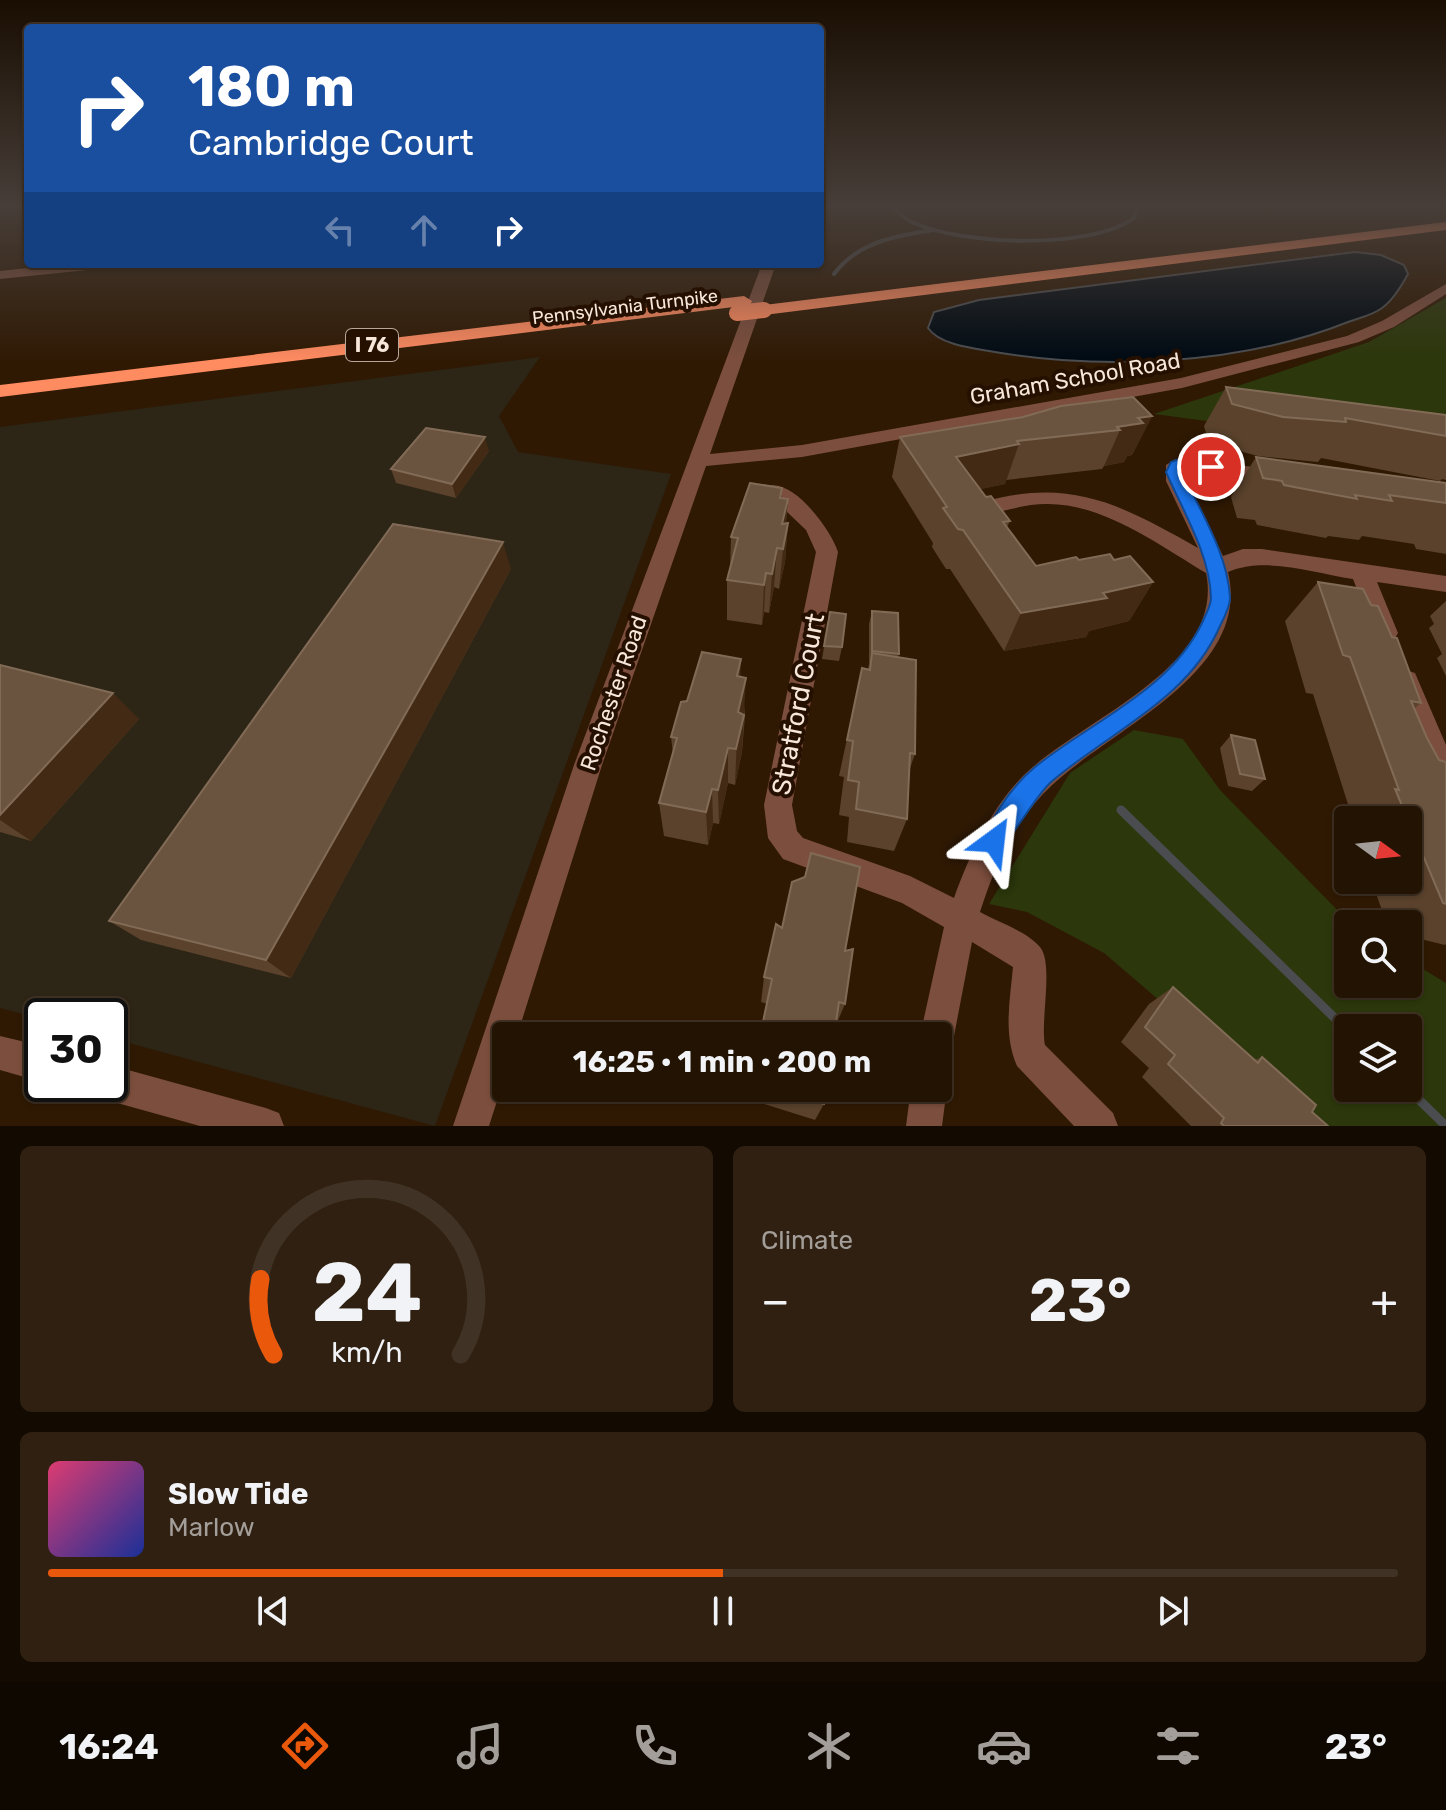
<!DOCTYPE html>
<html lang="en">
<head>
<meta charset="utf-8">
<style>
  body { margin:0; font-family:Rubik,sans-serif; background:#2f2011; color:#f1f3f6; height:100vh; display:flex; flex-direction:column; font-size:30px; white-space:nowrap }
  * { box-sizing:border-box; margin:0 }
  p { font-size:26px; color:#a39e99 }
  .icon { flex:none; width:44px; height:44px; fill:none; stroke:currentColor; stroke-width:2; stroke-linecap:round; stroke-linejoin:round }
  .map { position:relative; height:1126px; overflow:hidden }
  .side { display:flex; flex-direction:column; gap:20px; padding:20px; background:#130a01; flex:1 }
  .side>* { flex:none }
  .hud { position:absolute; left:24px; top:24px; width:800px; height:244px; border-radius:8px; box-shadow:0 2px 6px #0004,0 0 0 2px #403224; background:#1a4fa0; color:#fff; overflow:hidden }
  .needle { width:52px; rotate:105deg }
  .tools { position:absolute; left:1334px; top:806px; display:grid; gap:16px }
  .tools a { display:grid; place-items:center; width:88px; height:88px; border-radius:8px; background:#231302; box-shadow:0 2px 6px #0004,0 0 0 2px #403224; font-size:40px }
  .speed { position:absolute; left:24px; top:998px; display:flex; gap:16px; font-size:40px; font-weight:700; text-align:center }
  .speed>* { display:grid; place-content:center; width:104px; height:104px; border-radius:50%; background:#231302; box-shadow:0 2px 6px #0004,0 0 0 2px #403224; line-height:1 }
  .speed .limit { border:4px solid #111; border-radius:12px; background:#fff; color:#111 }
  .pin { position:absolute; display:grid; place-items:center; width:68px; height:68px; color:#fff; margin:-34px; border:4px solid #fff; border-radius:50%; box-shadow:0 2px 8px #0007 }
  .me { position:absolute; width:88px; margin:-44px; rotate:30deg; stroke-linejoin:round; filter:drop-shadow(0 0 6px #0008) }
  .turn { display:flex; align-items:center; gap:28px; height:168px; padding:0 32px; font-size:36px }
  .turn .icon { width:104px; height:104px; stroke-width:2.5 }
  .turn b { display:block; font-size:56px; line-height:68px }
  .lanes { display:flex; align-items:center; height:76px; padding:0 32px; background:#0003; justify-content:center; gap:40px; direction:ltr }
  .lanes .off { opacity:.35 }
  .big { font-size:60px; font-weight:700; line-height:1.1 }
  .side .tile { flex:1; display:flex; flex-direction:column; justify-content:center; gap:12px; min-width:0; padding:0 28px; border-radius:12px; background:#2f2011 }
  .side .dial { align-items:center; gap:0 }
  .dial svg { height:208px; overflow:visible; fill:none; stroke:#403224; stroke-width:7; stroke-linecap:round; text-anchor:middle }
  .dial text { fill:#f1f3f6; stroke:none }
  .song { display:flex; align-items:center; gap:24px }
  .cover { width:96px; height:96px; border-radius:12px; background:linear-gradient(135deg,hsl(340 70% 55%),hsl(230 70% 35%)) }
  .played { height:8px; border-radius:4px; background:linear-gradient(90deg,#ea580c 50%,#403224 50%) }
  .keys { display:flex; justify-content:space-around; direction:ltr }
  .heat { display:flex; justify-content:space-between; align-items:center; font-size:44px; direction:ltr }
  .side .tiles { flex:1; display:grid; gap:20px; grid-template-columns:1fr 1fr }
  .tile:last-child { grid-column:span 2 }
  .trip { position:absolute; left:492px; top:1022px; width:460px; height:80px; border-radius:8px; background:#231302; box-shadow:0 2px 6px #0004,0 0 0 2px #403224; font-weight:700; line-height:80px; text-align:center }
  .dock { display:flex; height:128px; justify-content:space-around; align-items:center; background:#0e0801; color:#a39e99 }
  .dock .icon { width:56px; height:56px }
  .dock .selected { color:#ea580c }
  .dock b { font-size:36px; color:#f1f3f6 }
  .map>svg:first-child { display:block }
  .industrial { fill:#2d2515 }
  .green { fill:#2c370b; fill-rule:evenodd }
  .water { fill:#000a13; stroke:#4a4c4f; stroke-width:2 }
  .lines { fill:none; stroke-linecap:round; stroke-linejoin:round }
  .stream-far1 { stroke:#4a4c4f; stroke-width:4 }
  .stream { stroke:#4a4c4f; stroke-width:9 }
  .minor { fill:#7c4e3d; fill-rule:evenodd }
  .tertiary { fill:#7c4e3d; fill-rule:evenodd }
  .motorway { fill:#ff8b60; fill-rule:evenodd }
  .motorway-bridge { stroke:#ff8b60; stroke-width:16 }
  .wall { fill:#5a422c }
  .shaded-wall { fill:#422a14 }
  .building { fill:#6b543f; stroke:#816b57; stroke-width:2 }
  .route { fill:#1a73e8; stroke:#114b97; stroke-width:2 }
  .labels { text-anchor:middle; stroke-width:8; stroke-linejoin:round; paint-order:stroke }
  .far-street-label { font-size:18px; fill:#f7e7da; stroke:#251000 }
  .shield { fill:#251000; stroke:#b8a699; stroke-width:2 }
  .shield-label { font-size:20px; font-weight:bold; fill:#f7e7da }
  .street-label { font-size:22px; fill:#f7e7da; stroke:#251000 }
  .near-street-label { font-size:26px; fill:#f7e7da; stroke:#251000 }
</style>
</head>
<body>
<div class="map">
<svg width="1446" height="1126" viewBox="0 0 1446 1126">
  <rect width="100%" height="100%" fill="#2f1903"/>
  <path class="industrial" d="M540 357 499 416 518 452 671 474 435 1126 110 1038V1016H42V1019L0 1008V427Z"/>
  <g class="green">
    <path d="M1446 298V453L1154 414 1369 342Z"/>
    <path d="M1134 730 1183 739 1220 790 1351 924H1348V984H1408V960L1446 983V1126H1306L1104 953 1027 912 989 904 1070 773ZM1348 1028H1408V1088H1348Z"/>
  </g>
  <path class="water" d="M1355 252 1381 255 1404 265 1408 274C1402 285 1392 301 1382 308 1373 315 1359 318 1348 322 1241 365 1101 371 989 351 970 348 939 344 928 328L934 312 979 300Z"/>
  <g class="lines">
    <g class="stream-far1">
      <path d="M889 204C897 211 904 219 914 223 963 245 1090 250 1134 218L1138 204"/>
      <path d="M834 274C858 242 895 236 933 230"/>
    </g>
    <g class="stream">
      <path d="M1121 810 1348 1031"/>
      <path d="M1407 1088 1446 1126"/>
    </g>
    <g class="minor">
      <path d="M65 264H114L107 268 0 279V271Z"/>
      <path d="M1176 459 1275 469 1285 475 1275 481 1186 472V481L1223 556 1243 549H1262L1446 576V592L1377 582 1398 633 1394 640 1386 642 1378 640 1374 633 1353 579C1314 573 1266 556 1228 572 1253 676 1101 732 1043 794 1011 828 994 869 980 912 998 922 1026 931 1040 947 1054 964 1040 1021 1045 1045L1113 1113 1118 1126H1074L1017 1066C1003 1034 1010 1000 1013 967L972 942 954 1036 949 1048 938 1053V1036H920L944 927 902 903 783 859 768 838 764 805 816 552 806 530 765 491 768 486C794 479 831 530 838 552L792 805 797 831 803 838 910 876 954 898C970 854 990 810 1023 776 1079 720 1226 668 1206 573 1159 545 1103 503 1046 504 1027 504 1008 510 990 514L980 507 983 502C1071 477 1122 505 1198 548L1166 481V465Z"/>
      <path d="M1406 670 1415 673 1446 745V791L1436 787 1393 680 1397 673Z"/>
      <path d="M0 1036 42 1046V1082L0 1070Z"/>
      <path d="M110 1065 266 1108 279 1113 284 1126H200L110 1101 97 1096 93 1084H110Z"/>
      <path d="M938 1074 947 1088 942 1126H906L911 1088H938Z"/>
    </g>
    <path class="tertiary" d="M762 264H776L710 454 802 445 1181 378 1347 336 1382 321 1446 284V294L1394 327 1359 342 1182 388 802 457 706 466 602 765 517 1036H506V1073L489 1126H453L574 765Z"/>
    <g class="motorway">
      <path d="M1446 222V230L764 315 756 310 764 305Z"/>
      <path d="M744 296 752 301 750 305 0 397V385Z"/>
    </g>
    <path class="motorway-bridge" d="M737 313 764 310"/>
  </g>
  <g class="wall">
    <path d="M1226 387 1446 415V480L1442 479 1440 481 1321 458 1318 462 1258 456 1209 443 1204 426Z"/>
    <path d="M1152 416 1132 455 1127 456 1124 462 1104 466 1102 469 1006 480 1005 484 980 489 986 497 1010 521 1007 527 1036 566 1079 560H1114L1153 582 1129 621 1089 631 1086 637 1004 651 950 569H946L932 547 933 543 892 477 900 437Z"/>
    <path d="M489 451 456 498 396 483 391 469Z"/>
    <path d="M1256 457 1446 483V554L1416 549 1414 544 1362 536 1359 540 1328 536 1326 538 1257 525 1255 520 1237 518 1231 497Z"/>
    <path d="M782 488V498L788 499 786 523H788L785 562 779 589 774 587 769 613 764 612 762 625 727 620V580L730 568 731 537Z"/>
    <path d="M511 569 291 978 141 940 109 921Z"/>
    <path d="M1318 582 1421 703 1414 709 1427 738 1439 760 1446 762V944L1445 945 1408 936V924H1387L1371 880H1408V820H1353L1313 694 1306 693 1285 621Z"/>
    <path d="M1446 601V676L1437 658 1442 654 1429 628 1434 624 1430 616Z"/>
    <path d="M872 611 899 654 898 657 915 754 909 771 907 819 894 851 847 842 849 817 839 815 844 777 839 776 862 668 868 669 869 664V624Z"/>
    <path d="M830 612 842 647 839 661 822 659Z"/>
    <path d="M0 665 139 719 31 841 0 832Z"/>
    <path d="M741 677 745 715 742 752 735 785 728 783 719 824 713 823 708 845 664 836 659 803 673 754 671 737 687 701Z"/>
    <path d="M1231 735 1265 779 1252 791 1228 786 1220 748Z"/>
    <path d="M782 928 845 951V1004L836 1025 761 1002 764 977Z"/>
    <path d="M1173 987 1255 1060 1262 1057 1312 1112 1328 1126H1191L1142 1077 1149 1068 1121 1042 1149 1004Z"/>
    <path d="M761 1088H826L824 1104 815 1120 758 1102Z"/>
  </g>
  <g class="shaded-wall">
    <path d="M1152 416 1132 455 1127 456 1124 462 1104 466 1120 430 1117 427 1138 418Z"/>
    <path d="M485 437 489 451 456 498 452 484Z"/>
    <path d="M1019 444 1005 484 945 497 956 457Z"/>
    <path d="M788 499 784 539 782 524Z"/>
    <path d="M788 523 785 562 779 589 783 549Z"/>
    <path d="M503 542 511 569 291 978 266 960Z"/>
    <path d="M777 548 774 587 769 613 772 574Z"/>
    <path d="M766 573 764 612 762 625 764 585Z"/>
    <path d="M1153 582 1129 621 1089 631 1086 637 1004 651 1021 613Z"/>
    <path d="M741 659 740 697 737 676Z"/>
    <path d="M746 678 742 752 735 785 738 712Z"/>
    <path d="M113 693 139 719 31 841 0 820V815Z"/>
    <path d="M728 748V783L719 824 718 790Z"/>
    <path d="M712 789 713 823 708 845 706 812Z"/>
  </g>
  <g class="building">
    <path d="M1226 387 1446 415V436L1345 418 1346 422 1283 417 1232 404Z"/>
    <path d="M1133 397 1152 416 1138 418 1143 423 1117 427 1120 430 1017 441 1019 444 956 457 986 497 991 496 1010 521 1003 522 1036 566 1076 557 1079 560 1110 554 1114 560 1130 556 1153 582 1103 593 1107 598 1021 613 963 530 958 529 943 508 947 507 900 437 1023 417 1061 406Z"/>
    <path d="M426 428 485 437 452 484 391 469Z"/>
    <path d="M1256 457 1446 483V503L1389 495 1392 501 1355 495 1357 499 1284 485 1282 481 1263 478Z"/>
    <path d="M750 483 782 488 780 498 788 499 782 524 788 523 783 549 777 548 772 574 766 573 764 585 727 580 738 538 731 537Z"/>
    <path d="M393 524 503 542 266 960 109 921Z"/>
    <path d="M1318 582 1363 589 1371 605 1378 606 1392 637 1397 638 1421 703 1411 701 1427 738 1439 760 1446 762V904L1443 903 1395 789 1399 790 1350 657 1343 655Z"/>
    <path d="M872 611 898 613 899 654 872 651Z"/>
    <path d="M830 612 846 614 842 647 824 646Z"/>
    <path d="M702 652 741 659 737 676 746 678 738 712 744 715 736 749 728 748 718 790 712 789 706 812 659 803 677 738 671 737 681 702 687 701Z"/>
    <path d="M872 653 916 660 915 754 910 753 907 819 856 809 859 782 848 780 853 741 847 740 862 668 870 670Z"/>
    <path d="M0 665 113 693 0 815Z"/>
    <path d="M1231 735 1255 740 1265 779 1240 774Z"/>
    <path d="M811 853 860 867 845 951 853 949 845 1004 839 1002 834 1036H760L772 979 764 977 776 924 782 928 792 882 805 877Z"/>
    <path d="M1173 987 1258 1063 1262 1057 1316 1105 1312 1112 1328 1126H1224L1221 1123 1224 1118 1168 1064 1175 1055 1145 1027Z"/>
    <path d="M772 1088H826L824 1104Z"/>
  </g>
  <linearGradient id="sky" x2="0" y2="1"><stop stop-color="#1a0e02"/><stop offset="0.57" stop-color="#473e39"/><stop offset="1" stop-color="#473e39" stop-opacity="0"/></linearGradient>
  <rect width="1446" height="361" fill="url(#sky)"/>
  <path class="route" d="M1176 460 1211 461 1219 467 1211 472H1182C1200 511 1228 554 1230 598 1230 607 1224 618 1220 626 1188 700 1109 732 1051 782 1033 798 1008 847 994 853L986 849 982 841C994 814 1012 786 1035 767 1092 721 1171 690 1203 621 1206 613 1211 606 1211 598 1210 555 1183 511 1166 472L1171 462Z"/>
  <g class="labels">
    <g class="far-street-label">
      <text transform="translate(625 307) rotate(-7)" y="6">Pennsylvania Turnpike</text>
    </g>
    <rect class="shield" x="346" y="329" width="52" height="32" rx="6"/>
    <g class="shield-label">
      <text x="372" y="352">I 76</text>
    </g>
    <g class="street-label">
      <text transform="translate(1075 378) rotate(-10)" y="8">Graham School Road</text>
      <text transform="translate(613 693) rotate(-71)" y="8">Rochester Road</text>
    </g>
    <g class="near-street-label">
      <text transform="translate(798 704) rotate(-79)" y="9">Stratford Court</text>
    </g>
  </g>
</svg>
<div class="tools">
<a><svg class="needle" viewBox="-14 -14 28 28"><path d="M0-13l5 13h-10z" fill="#e53935"/><path d="M0 13l5-13h-10z" fill="#a39e99"/></svg></a>
<a><svg class="icon" aria-label="search" viewBox="0 0 24 24"><circle cx="10" cy="10" r="6"/><path d="M15 15l6 6"/></svg></a>
<a><svg class="icon" aria-label="layers" viewBox="0 0 24 24"><path d="M12 4l9 5-9 5-9-5zM3 14l9 5 9-5"/></svg></a>
</div>
<div class="speed"><div class="limit">30</div></div>
<div class="pin" style="left:1211px;top:467px;background:#d93025"><svg class="icon" aria-label="arrive" viewBox="0 0 24 24"><path d="M6 21V4h12l-3 4 3 4H6"/></svg></div>
<svg class="me" style="left:994px;top:841px" viewBox="-20 -20 40 40"><path d="M0-17L14 15 0 8-14 15z" fill="#1a73e8" stroke="#fff" stroke-width="4"/></svg>
<div class="trip">16:25 · 1 min · 200 m</div>
<div class="hud">
<div class="turn"><svg class="icon" aria-label="right" viewBox="0 0 24 24"><path d="M7 20v-9h11M14 6l5 5-5 5"/></svg><div><b>180 m</b>Cambridge Court</div></div>
<div class="lanes"><svg class="icon off" aria-label="left" viewBox="0 0 24 24"><path d="M17 20v-9H6M10 6l-5 5 5 5"/></svg><svg class="icon off" aria-label="ahead" viewBox="0 0 24 24"><path d="M12 20V5M6 11l6-6 6 6"/></svg><svg class="icon" aria-label="right" viewBox="0 0 24 24"><path d="M7 20v-9h11M14 6l5 5-5 5"/></svg></div>
</div>
</div>
<section class="side">
<div class="tiles">
<div class="tile dial"><svg viewBox="0 0 100 80">
<path d="M14 69A42 42 0 1 1 86 69"/>
<path d="M14 69A42 42 0 0 1 9 40" stroke="#ea580c"/>
<text x="50" y="56" font-size="32" font-weight="700">24</text>
<text x="50" y="72" font-size="11">km/h</text>
</svg></div>
<div class="tile"><p>Climate</p>
<div class="heat"><a>−</a><b class="big">23°</b><a>+</a></div>
</div>
<div class="tile">
<div class="song"><i class="cover"></i><div><b>Slow Tide</b><p>Marlow</p></div></div>
<div class="played"></div>
<div class="keys"><svg class="icon" aria-label="previous" viewBox="0 0 24 24"><path d="M18 5L8 12l10 7zM5 5v14"/></svg><svg class="icon" aria-label="pause" viewBox="0 0 24 24"><path d="M8 5v14M16 5v14"/></svg><svg class="icon" aria-label="next" viewBox="0 0 24 24"><path d="M6 5l10 7-10 7zM19 5v14"/></svg></div>
</div>
</div>
</section>
<nav class="dock">
<b>16:24</b>
<svg class="icon selected" aria-label="directions" viewBox="0 0 24 24"><path d="M12 3l9 9-9 9-9-9zM9 14v-3h6M13 9l2 2-2 2"/></svg>
<svg class="icon" aria-label="music" viewBox="0 0 24 24"><path d="M9 18V5l10-2v13"/><circle cx="6" cy="18" r="3"/><circle cx="16" cy="16" r="3"/></svg>
<svg class="icon" aria-label="phone" viewBox="0 0 24 24"><path d="M5 4h4l2 5-3 2q2 4 5 5l2-3 5 2v4C11 20 4 13 5 4z"/></svg>
<svg class="icon" aria-label="climate" viewBox="0 0 24 24"><path d="M12 3v18M4 7l16 10M4 17L20 7"/></svg>
<svg class="icon" aria-label="car" viewBox="0 0 24 24"><path d="M5 17H2v-5l4-1 3-4h7l3 4 3 1v5h-3M9 17h6M6 11h13"/><circle cx="7" cy="17" r="2"/><circle cx="17" cy="17" r="2"/></svg>
<svg class="icon" aria-label="filters" viewBox="0 0 24 24"><path d="M4 7h16M4 17h16"/><circle cx="9" cy="7" r="2"/><circle cx="15" cy="17" r="2"/></svg>
<b>23°</b>
</nav>
</body>
</html>
